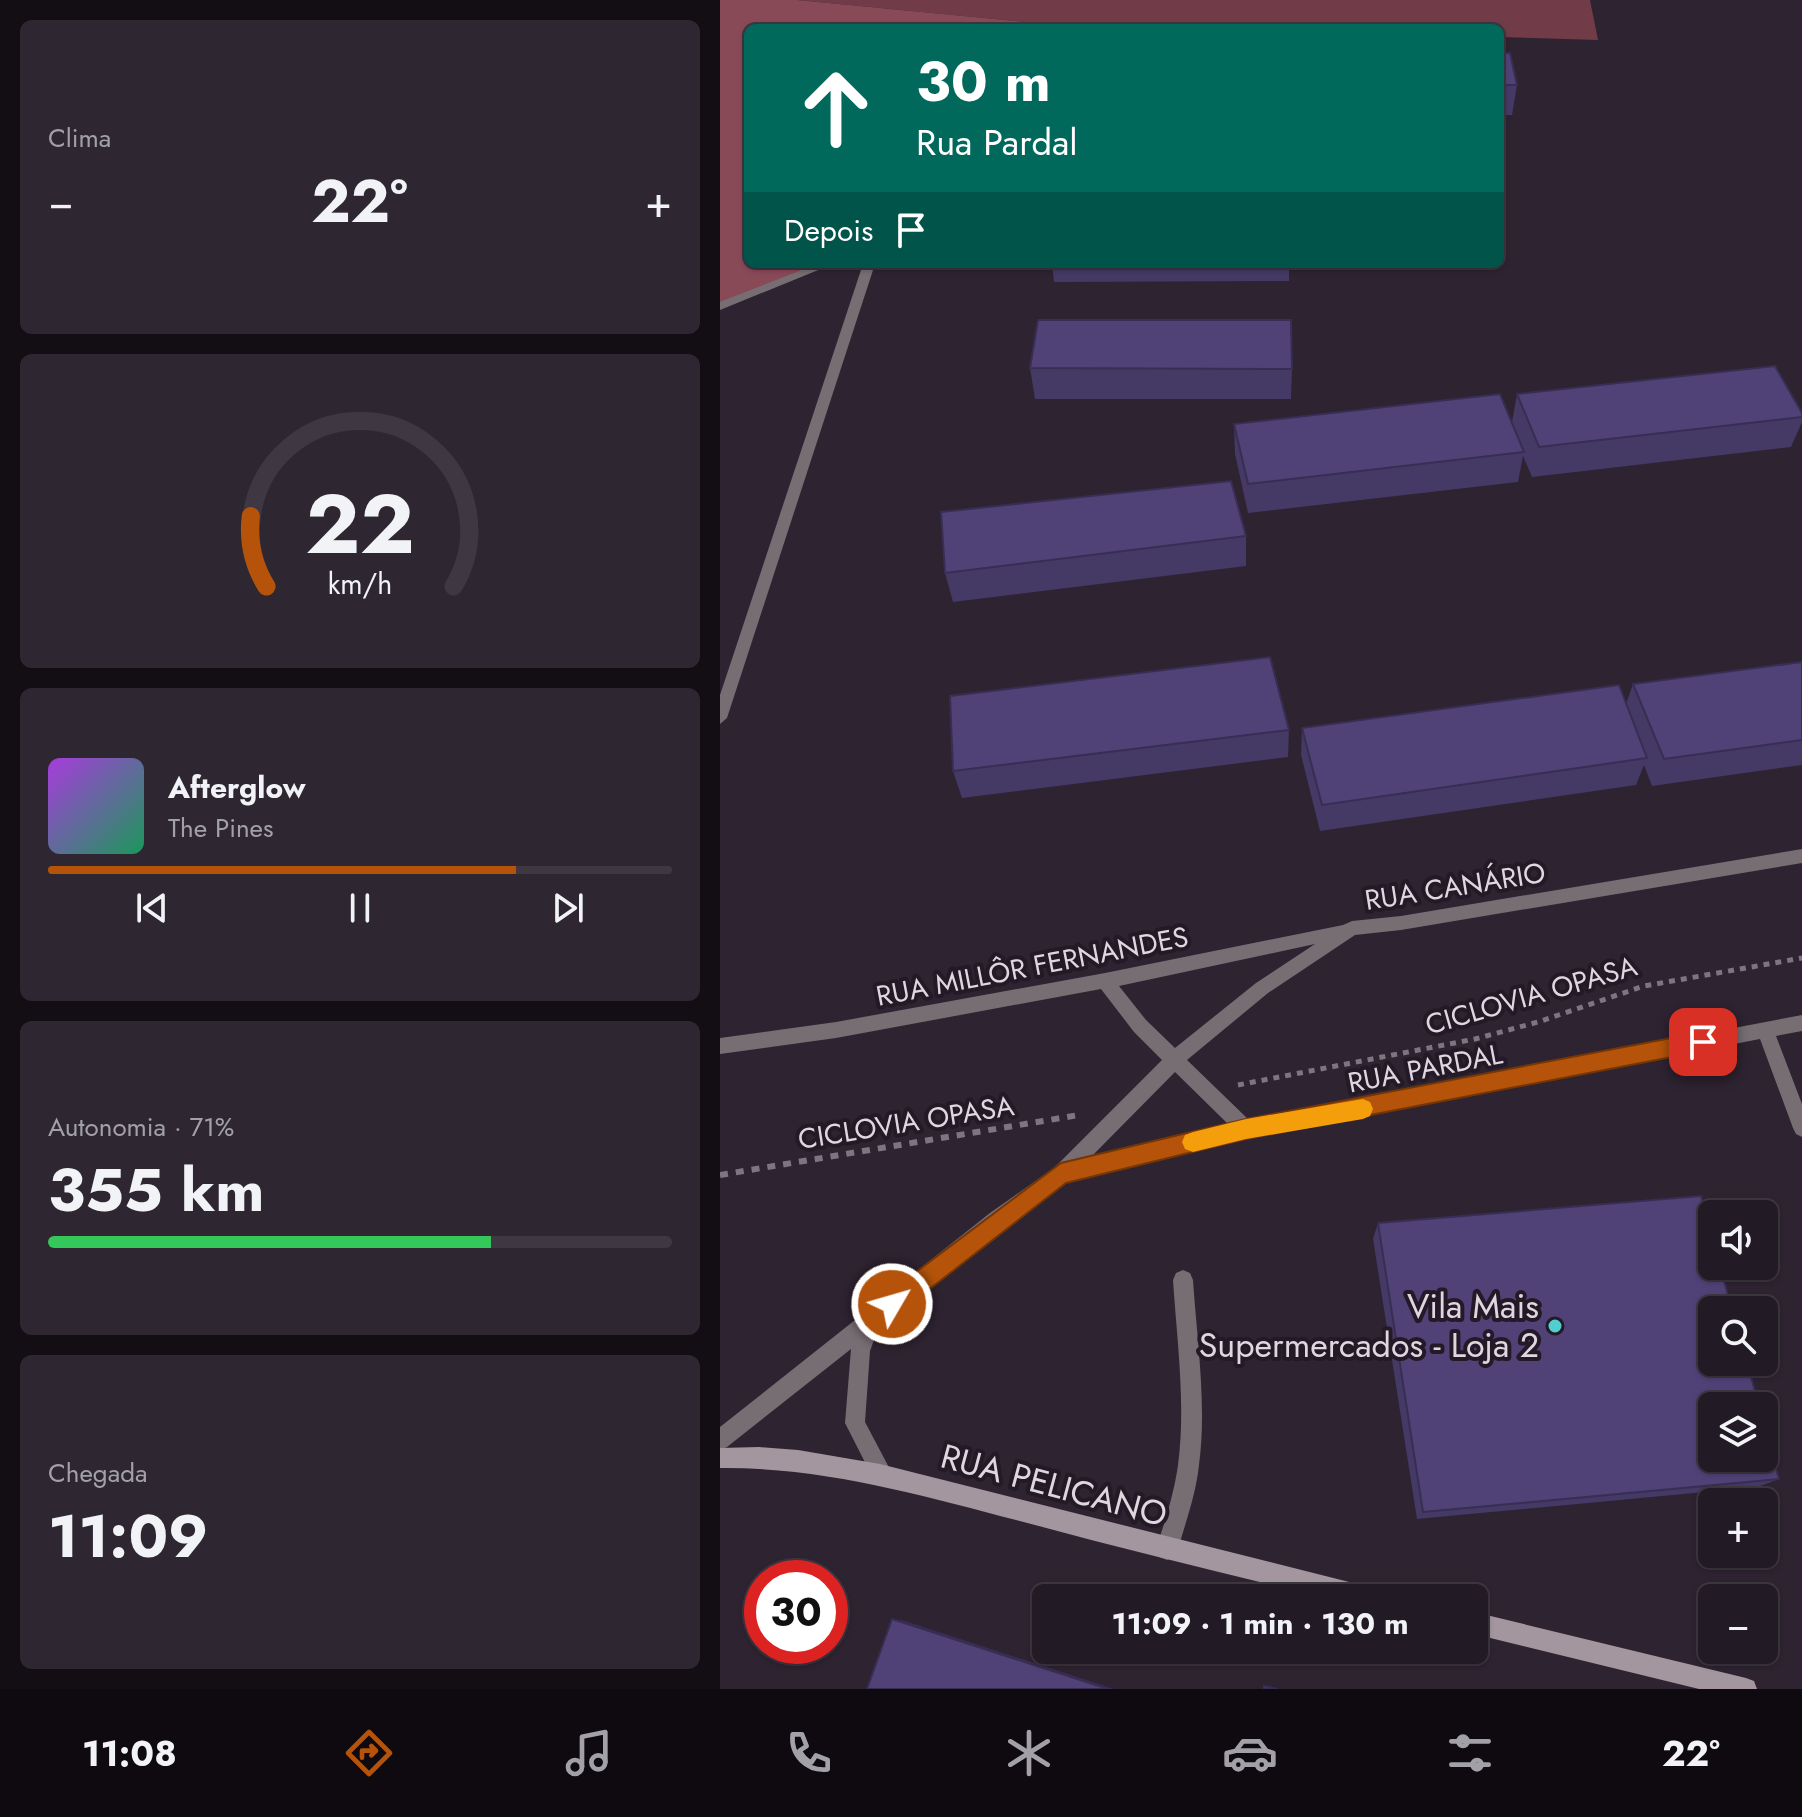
<!DOCTYPE html>
<html lang="pt">
<head>
<meta charset="utf-8">
<style>
  body { margin:0; font-family:Jost,sans-serif; background:#2e2732; color:#f1f3f6; height:100vh; display:flex; flex-direction:column; font-size:30px; white-space:nowrap }
  * { box-sizing:border-box; margin:0 }
  p { font-size:26px; color:#a2a1a7 }
  .icon { flex:none; width:44px; height:44px; fill:none; stroke:currentColor; stroke-width:2; stroke-linecap:round; stroke-linejoin:round }
  .map { position:relative; flex:1; overflow:hidden }
  .sheet { display:flex; flex-direction:column; gap:20px; padding:20px; background:#130e14; width:720px }
  .sheet>* { flex:none }
  .banner { position:absolute; left:24px; top:24px; width:760px; height:244px; border-radius:12px; box-shadow:0 2px 6px #0004,0 0 0 2px #3f3842; background:#00695c; color:#fff; overflow:hidden }
  .buttons { position:absolute; left:978px; top:1200px; display:grid; gap:16px }
  .buttons a { display:grid; place-items:center; width:80px; height:80px; border-radius:12px; background:#221a25; box-shadow:0 2px 6px #0004,0 0 0 2px #3f3842; font-size:40px }
  .speed { position:absolute; left:24px; top:1560px; display:flex; gap:16px; font-size:40px; font-weight:700; text-align:center }
  .speed>* { display:grid; place-content:center; width:104px; height:104px; border-radius:50%; background:#221a25; box-shadow:0 2px 6px #0004,0 0 0 2px #3f3842; line-height:1 }
  .speed .limit { border:12px solid #d22; background:#fff; color:#111 }
  .pin { position:absolute; display:grid; place-items:center; width:68px; height:68px; color:#fff; margin:-34px; border-radius:16px; box-shadow:0 4px 12px #0006 }
  .me { position:absolute; width:88px; margin:-44px; rotate:52deg; stroke-linejoin:round; filter:drop-shadow(0 0 6px #0008) }
  .turn { display:flex; align-items:center; gap:28px; height:168px; padding:0 40px; font-size:36px }
  .turn .icon { width:104px; height:104px; stroke-width:2.5 }
  .turn b { display:block; font-size:56px; line-height:68px }
  .then { display:flex; align-items:center; height:76px; padding:0 40px; background:#0003; gap:16px; font-size:30px }
  .big { font-size:60px; font-weight:700; line-height:1.1 }
  .sheet .tile { flex:1; display:flex; flex-direction:column; justify-content:center; gap:12px; min-width:0; padding:0 28px; border-radius:12px; background:#2e2732 }
  .sheet .dial { align-items:center; gap:0 }
  .dial svg { height:208px; overflow:visible; fill:none; stroke:#3f3842; stroke-width:7; stroke-linecap:round; text-anchor:middle }
  .dial text { fill:#f1f3f6; stroke:none }
  .song { display:flex; align-items:center; gap:24px }
  .cover { width:96px; height:96px; border-radius:12px; background:linear-gradient(135deg,hsl(280 70% 55%),hsl(150 70% 35%)) }
  .played { height:8px; border-radius:4px; background:linear-gradient(90deg,#b45309 75%,#3f3842 75%) }
  .keys { display:flex; justify-content:space-around; direction:ltr }
  .heat { display:flex; justify-content:space-between; align-items:center; font-size:44px; direction:ltr }
  .charge { height:12px; border-radius:6px; background:linear-gradient(90deg,#34c759 71%,#3f3842 0) }
  .trip { position:absolute; left:312px; top:1584px; width:456px; height:80px; border-radius:12px; background:#221a25; box-shadow:0 2px 6px #0004,0 0 0 2px #3f3842; font-weight:700; line-height:80px; text-align:center }
  .tabs { display:flex; height:128px; justify-content:space-around; align-items:center; background:#0e0a0f; color:#a2a1a7 }
  .tabs .icon { width:56px; height:56px }
  .tabs .current { color:#b45309 }
  .tabs b { font-size:36px; color:#f1f3f6 }
  main { display:flex; flex:1; min-height:0 }
  .map>svg:first-child { display:block }
  .green { fill:#713b47 }
  .forest { fill:#894a58 }
  .lines { fill:none; stroke-linecap:round; stroke-linejoin:round }
  .path-far1 { stroke:#7e7581; stroke-width:5; stroke-dasharray:6 6; stroke-linecap:butt }
  .path { stroke:#7e7581; stroke-width:6; stroke-dasharray:8 8; stroke-linecap:butt }
  .lane { fill:#776e73; fill-rule:evenodd }
  .street { fill:#776e73; fill-rule:evenodd }
  .secondary { fill:#a4969e; fill-rule:evenodd }
  .wall { fill:#453966 }
  .shaded-wall { fill:#382e53 }
  .building { fill:#504277; stroke:#382e53; stroke-width:2 }
  .route { fill:#b45309; stroke:#753606; stroke-width:2 }
  .slow { fill:#f59e0b }
  .poi-dot { fill:#52cdd0; stroke:#241927; stroke-width:3 }
  .labels { text-anchor:middle; stroke-width:8; stroke-linejoin:round; paint-order:stroke }
  .street-label { font-size:28px; fill:#ded7e0; stroke:#241927 }
  .near-poi-label { font-size:34px; fill:#ded7e0; stroke:#241927; text-anchor:end }
  .near-street-label { font-size:34px; fill:#ded7e0; stroke:#241927 }
</style>
</head>
<body>
<main>
<section class="sheet">
<div class="tile"><p>Clima</p>
<div class="heat"><a>−</a><b class="big">22°</b><a>+</a></div>
</div>
<div class="tile dial"><svg viewBox="0 0 100 80">
<path d="M14 69A42 42 0 1 1 86 69"/>
<path d="M14 69A42 42 0 0 1 8 42" stroke="#b45309"/>
<text x="50" y="56" font-size="32" font-weight="700">22</text>
<text x="50" y="72" font-size="11">km/h</text>
</svg></div>
<div class="tile">
<div class="song"><i class="cover"></i><div><b>Afterglow</b><p>The Pines</p></div></div>
<div class="played"></div>
<div class="keys"><svg class="icon" aria-label="previous" viewBox="0 0 24 24"><path d="M18 5L8 12l10 7zM5 5v14"/></svg><svg class="icon" aria-label="pause" viewBox="0 0 24 24"><path d="M8 5v14M16 5v14"/></svg><svg class="icon" aria-label="next" viewBox="0 0 24 24"><path d="M6 5l10 7-10 7zM19 5v14"/></svg></div>
</div>
<div class="tile"><p>Autonomia · 71%</p><b class="big">355 km</b><div class="charge"></div></div>
<div class="tile"><p>Chegada</p><b class="big">11:09</b></div>
</section>
<div class="map">
<svg width="1082" height="1689" viewBox="0 0 1082 1689">
  <rect width="100%" height="100%" fill="#2e2331"/>
  <path class="green" d="M77 0H870L878 40 780 37V28L358 27Z"/>
  <path class="forest" d="M0 0H77L358 27 28 28V264H103L0 308Z"/>
  <g class="lines">
    <path class="path-far1" d="M518 1085 755 1039 818 1022 924 986 1082 958"/>
    <path class="path" d="M0 1175 359 1115"/>
    <path class="lane" d="M463 1270 470 1273 473 1280C477 1341 487 1405 479 1465 476 1494 466 1521 458 1549L455 1557 447 1560 439 1557 436 1549C445 1521 454 1494 458 1465 466 1405 457 1341 453 1280L456 1273Z"/>
    <g class="street">
      <path d="M97 264H113L0 310V302Z"/>
      <path d="M143 264H155L7 718 0 724V695Z"/>
      <path d="M1082 849V863L681 930 635 935 548 993 467 1060 529 1120 1082 1015V1031L1056 1036 1082 1104V1137L1076 1134 1073 1128 1040 1039 526 1138 347 1181 284 1227 159 1326 150 1351 145 1422 173 1475 169 1482 162 1486 155 1482 125 1423 131 1349 7 1447 0 1450V1427L270 1213 334 1168 442 1060 414 1032 381 989 116 1038 0 1054V1038L116 1022 385 973 623 925 632 921 681 916ZM595 944 536 983 455 1048 426 1020 399 986ZM455 1072 508 1124 371 1157Z"/>
    </g>
    <g class="secondary">
      <path d="M39 1447 78 1450 160 1464 649 1587 657 1590 660 1598H604C508 1574 411 1551 315 1525 211 1498 109 1467 0 1468V1448Z"/>
      <path d="M754 1612 1026 1678 1034 1681 1037 1689H979L754 1634Z"/>
    </g>
  </g>
  <g class="wall">
    <path d="M780 53 797 85 792 115H780Z"/>
    <path d="M332 264H569V281L334 282Z"/>
    <path d="M310 368 572 369 571 399H315Z"/>
    <path d="M797 394 1082 413V422L1071 447 812 477 803 456 798 482 528 513 515 454 514 424 792 422Z"/>
    <path d="M526 536V566L233 602 225 573Z"/>
    <path d="M1082 662V765L932 786 924 765 916 785 600 831 581 755 582 728 906 704 913 684Z"/>
    <path d="M569 730 568 757 242 798 233 771Z"/>
    <path d="M658 1223 1059 1479 1038 1487 697 1519 653 1239Z"/>
  </g>
  <path class="shaded-wall" d="M172 1619 185 1621 394 1689H388Z"/>
  <g class="building">
    <path d="M780 53H790L797 85H780Z"/>
    <path d="M318 320H571L572 369 310 368Z"/>
    <path d="M1055 366 1082 413V417L819 447 797 394Z"/>
    <path d="M780 394 804 452 528 484 514 424Z"/>
    <path d="M511 481 526 536 225 573 221 512Z"/>
    <path d="M550 657 569 730 233 771 230 696Z"/>
    <path d="M1082 662V740L944 759 913 684Z"/>
    <path d="M899 685 927 758 602 805 582 728Z"/>
    <path d="M981 1196 992 1235V1266H1000L1012 1310H992V1362H1027L1039 1406H992V1458H1044V1425L1059 1479 703 1512 658 1223Z"/>
    <path d="M172 1619 388 1689H147Z"/>
    <path d="M544 1686 557 1689H544Z"/>
  </g>
  <path class="route" d="M983 1032 990 1035 993 1042 990 1048 983 1051 526 1139 346 1183 180 1312 172 1315 164 1312 161 1304 164 1296 341 1163 526 1119Z"/>
  <path class="slow" d="M643 1099 650 1102 653 1109 650 1116 643 1119 526 1139 473 1152 465 1149 462 1142 465 1135 473 1132 526 1119Z"/>
  <circle class="poi-dot" cx="835" cy="1326" r="8"/>
  <g class="labels">
    <g class="street-label">
      <text transform="translate(735 886) rotate(-9)" y="10">RUA CANÁRIO</text>
      <text transform="translate(312 966) rotate(-11)" y="10">RUA MILLÔR FERNANDES</text>
      <text transform="translate(811 995) rotate(-16)" y="10">CICLOVIA OPASA</text>
      <text transform="translate(705 1068) rotate(-11)" y="10">RUA PARDAL</text>
      <text transform="translate(186 1122) rotate(-9)" y="10">CICLOVIA OPASA</text>
    </g>
    <g class="near-poi-label">
      <text x="819" y="1318">Vila Mais<tspan x="819" dy="39">Supermercados - Loja 2</tspan></text>
    </g>
    <g class="near-street-label">
      <text transform="translate(334 1485) rotate(15)" y="12">RUA PELICANO</text>
    </g>
  </g>
</svg>
<div class="buttons">
<a><svg class="icon" aria-label="sound" viewBox="0 0 24 24"><path d="M4 9h4l5-4v14l-5-4H4zM17 9q2 3 0 6"/></svg></a>
<a><svg class="icon" aria-label="search" viewBox="0 0 24 24"><circle cx="10" cy="10" r="6"/><path d="M15 15l6 6"/></svg></a>
<a><svg class="icon" aria-label="layers" viewBox="0 0 24 24"><path d="M12 4l9 5-9 5-9-5zM3 14l9 5 9-5"/></svg></a>
<a>+</a>
<a>−</a>
</div>
<div class="speed"><div class="limit">30</div></div>
<div class="pin" style="left:983px;top:1042px;background:#d93025"><svg class="icon" aria-label="arrive" viewBox="0 0 24 24"><path d="M6 21V4h12l-3 4 3 4H6"/></svg></div>
<svg class="me" style="left:172px;top:1304px" viewBox="-20 -20 40 40"><circle r="17" fill="#b45309" stroke="#fff" stroke-width="3"/><path d="M0-11L8 9 0 5-8 9z" fill="#fff"/></svg>
<div class="trip">11:09 · 1 min · 130 m</div>
<div class="banner">
<div class="turn"><svg class="icon" aria-label="ahead" viewBox="0 0 24 24"><path d="M12 20V5M6 11l6-6 6 6"/></svg><div><b>30 m</b>Rua Pardal</div></div>
<div class="then">Depois<svg class="icon" aria-label="arrive" viewBox="0 0 24 24"><path d="M6 21V4h12l-3 4 3 4H6"/></svg></div>
</div>
</div>
</main>
<nav class="tabs">
<b>11:08</b>
<svg class="icon current" aria-label="directions" viewBox="0 0 24 24"><path d="M12 3l9 9-9 9-9-9zM9 14v-3h6M13 9l2 2-2 2"/></svg>
<svg class="icon" aria-label="music" viewBox="0 0 24 24"><path d="M9 18V5l10-2v13"/><circle cx="6" cy="18" r="3"/><circle cx="16" cy="16" r="3"/></svg>
<svg class="icon" aria-label="phone" viewBox="0 0 24 24"><path d="M5 4h4l2 5-3 2q2 4 5 5l2-3 5 2v4C11 20 4 13 5 4z"/></svg>
<svg class="icon" aria-label="climate" viewBox="0 0 24 24"><path d="M12 3v18M4 7l16 10M4 17L20 7"/></svg>
<svg class="icon" aria-label="car" viewBox="0 0 24 24"><path d="M5 17H2v-5l4-1 3-4h7l3 4 3 1v5h-3M9 17h6M6 11h13"/><circle cx="7" cy="17" r="2"/><circle cx="17" cy="17" r="2"/></svg>
<svg class="icon" aria-label="filters" viewBox="0 0 24 24"><path d="M4 7h16M4 17h16"/><circle cx="9" cy="7" r="2"/><circle cx="15" cy="17" r="2"/></svg>
<b>22°</b>
</nav>
</body>
</html>
